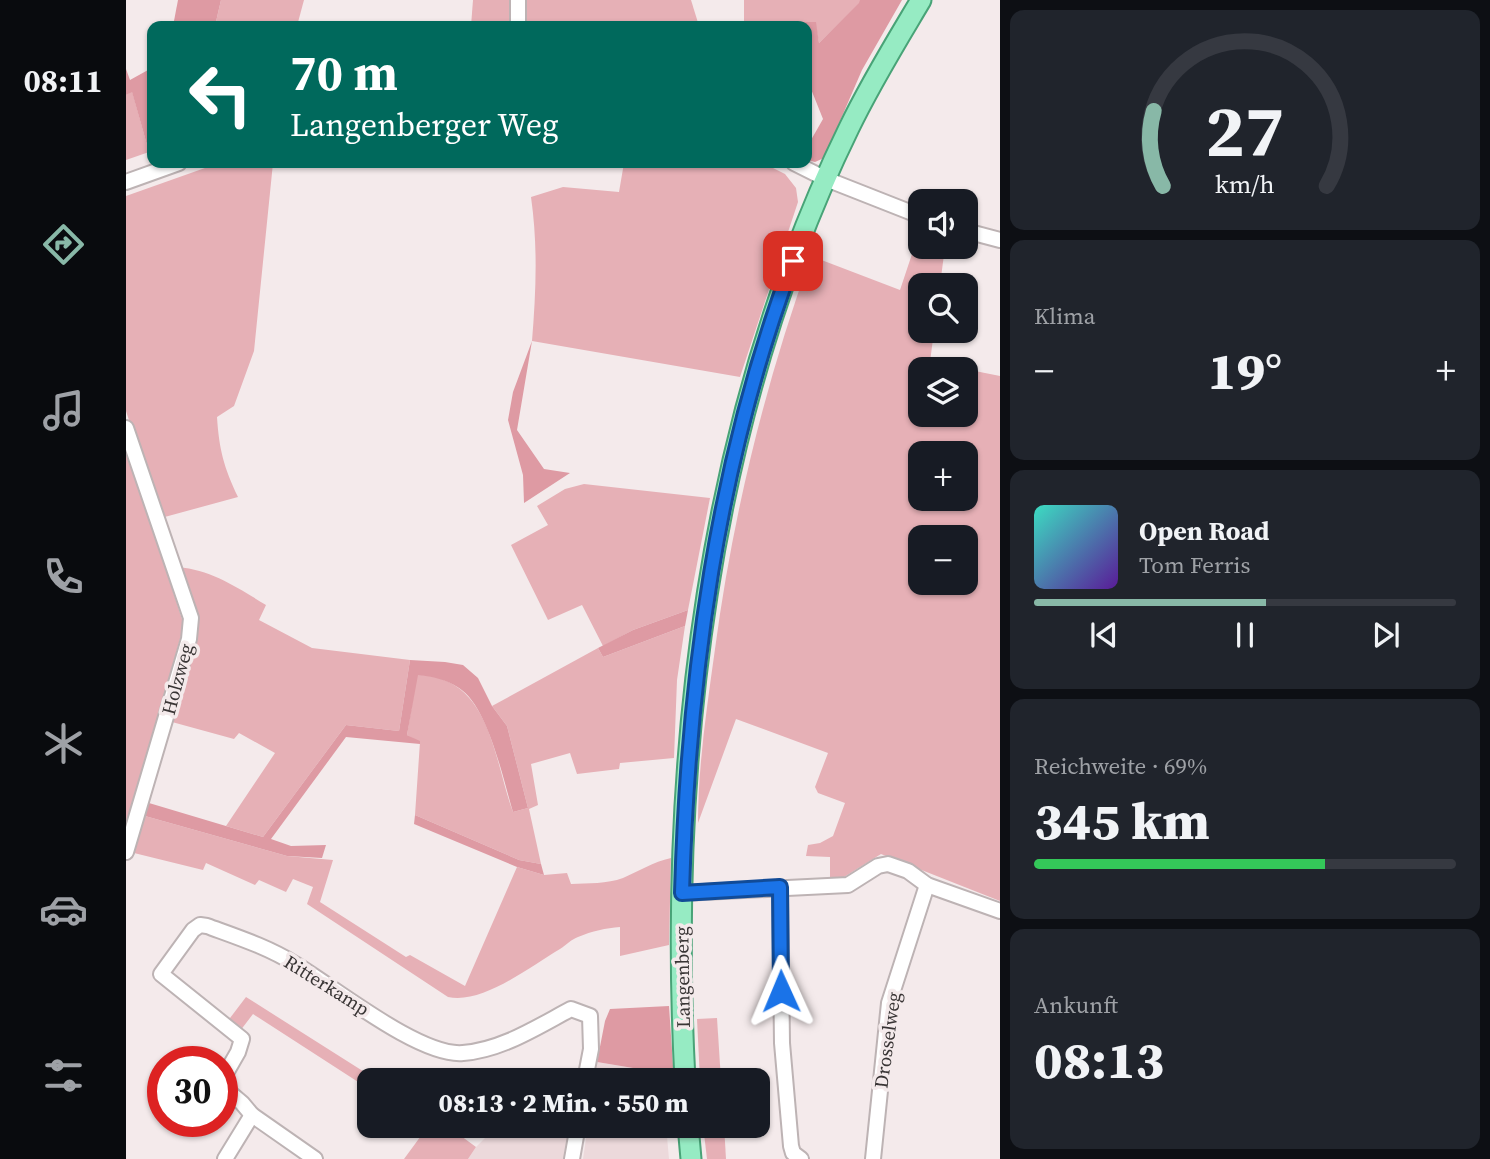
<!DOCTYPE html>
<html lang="de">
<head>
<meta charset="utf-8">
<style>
  body { margin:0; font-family:"Source Serif 4",serif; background:#20242c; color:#f1f3f6; height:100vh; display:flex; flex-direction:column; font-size:26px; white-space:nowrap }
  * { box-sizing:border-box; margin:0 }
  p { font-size:23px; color:#9ea1a6 }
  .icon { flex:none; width:38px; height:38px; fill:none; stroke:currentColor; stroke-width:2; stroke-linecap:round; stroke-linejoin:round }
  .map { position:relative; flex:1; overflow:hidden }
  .side { display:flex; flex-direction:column; gap:10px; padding:10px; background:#0d0f14; width:490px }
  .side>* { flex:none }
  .banner { position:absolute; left:21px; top:21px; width:665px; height:147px; border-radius:14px; box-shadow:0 2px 5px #0004; background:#00695c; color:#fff; overflow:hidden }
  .buttons { position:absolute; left:782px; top:189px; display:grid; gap:14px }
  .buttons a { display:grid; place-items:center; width:70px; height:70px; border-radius:14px; background:#171b24; box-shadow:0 2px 5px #0004; font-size:35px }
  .speed { position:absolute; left:21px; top:1046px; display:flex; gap:14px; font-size:35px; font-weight:700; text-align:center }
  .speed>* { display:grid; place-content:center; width:91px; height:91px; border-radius:50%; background:#171b24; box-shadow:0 2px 5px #0004; line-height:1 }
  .speed .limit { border:10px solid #d22; background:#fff; color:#111 }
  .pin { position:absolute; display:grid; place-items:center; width:60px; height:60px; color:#fff; margin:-30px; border-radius:14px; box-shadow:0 4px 10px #0006 }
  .me { position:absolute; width:77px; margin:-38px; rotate:359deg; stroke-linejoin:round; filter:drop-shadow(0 0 5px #0008) }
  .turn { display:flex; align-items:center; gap:24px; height:147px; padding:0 28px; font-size:32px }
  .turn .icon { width:91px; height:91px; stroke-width:2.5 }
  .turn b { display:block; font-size:49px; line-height:60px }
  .big { font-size:52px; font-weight:800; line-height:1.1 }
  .side .card { flex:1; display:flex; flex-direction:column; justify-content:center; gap:10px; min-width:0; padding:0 24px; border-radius:14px; background:#20242c }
  .side .dial { align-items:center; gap:0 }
  .dial svg { height:182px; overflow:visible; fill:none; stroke:#363941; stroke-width:7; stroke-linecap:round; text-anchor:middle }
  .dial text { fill:#f1f3f6; stroke:none }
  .song { display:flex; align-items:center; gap:21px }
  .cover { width:84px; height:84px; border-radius:10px; background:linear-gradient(135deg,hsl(170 70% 55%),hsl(270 70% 35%)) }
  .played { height:7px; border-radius:4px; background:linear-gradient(90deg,#88b8a7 55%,#363941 55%) }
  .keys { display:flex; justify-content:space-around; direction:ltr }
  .heat { display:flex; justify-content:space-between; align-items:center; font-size:38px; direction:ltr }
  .charge { height:10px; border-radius:5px; background:linear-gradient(90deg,#34c759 69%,#363941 0) }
  .trip { position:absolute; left:231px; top:1068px; width:413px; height:70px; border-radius:14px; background:#171b24; box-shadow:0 2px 5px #0004; font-weight:800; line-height:70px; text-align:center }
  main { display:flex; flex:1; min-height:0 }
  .dock { display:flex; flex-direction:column; width:126px; justify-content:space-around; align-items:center; background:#090b0e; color:#9ea1a6 }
  .dock .icon { width:49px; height:49px }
  .dock .selected { color:#88b8a7 }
  .dock b { font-size:32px; color:#f1f3f6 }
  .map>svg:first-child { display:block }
  .built { fill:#ecd9db }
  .green { fill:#e6b0b6; fill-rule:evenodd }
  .forest { fill:#de9aa3 }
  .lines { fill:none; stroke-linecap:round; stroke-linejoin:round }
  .minor-casing { stroke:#bdb3b4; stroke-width:18 }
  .major-casing { stroke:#48a377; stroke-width:23 }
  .minor { stroke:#fff; stroke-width:14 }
  .major { stroke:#96ebc3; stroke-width:19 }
  .route-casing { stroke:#114b97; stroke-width:18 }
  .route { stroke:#1a73e8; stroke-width:12 }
  .labels { text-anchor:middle; stroke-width:7; stroke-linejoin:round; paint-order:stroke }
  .street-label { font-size:19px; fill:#393535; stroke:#f4eaeb }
</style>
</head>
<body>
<main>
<nav class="dock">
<b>08:11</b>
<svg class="icon selected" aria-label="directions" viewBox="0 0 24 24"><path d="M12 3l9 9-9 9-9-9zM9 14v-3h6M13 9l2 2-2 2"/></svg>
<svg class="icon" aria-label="music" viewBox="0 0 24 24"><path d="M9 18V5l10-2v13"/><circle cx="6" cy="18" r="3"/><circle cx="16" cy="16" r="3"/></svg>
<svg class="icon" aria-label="phone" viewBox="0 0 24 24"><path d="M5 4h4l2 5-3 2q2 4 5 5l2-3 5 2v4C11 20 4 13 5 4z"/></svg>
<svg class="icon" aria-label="climate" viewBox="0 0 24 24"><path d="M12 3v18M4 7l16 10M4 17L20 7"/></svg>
<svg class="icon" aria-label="car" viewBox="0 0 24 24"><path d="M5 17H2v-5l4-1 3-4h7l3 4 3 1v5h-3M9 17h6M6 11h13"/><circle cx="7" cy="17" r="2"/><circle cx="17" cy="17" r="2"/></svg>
<svg class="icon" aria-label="filters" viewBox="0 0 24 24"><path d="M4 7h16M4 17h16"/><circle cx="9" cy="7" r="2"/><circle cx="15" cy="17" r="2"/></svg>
</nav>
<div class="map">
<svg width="874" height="1159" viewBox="0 0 874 1159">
  <rect width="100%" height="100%" fill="#f4eaeb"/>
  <g class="built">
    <path d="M471 1062 513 1069H535L536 1080H469Z"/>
    <path d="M372 1125H445L439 1159H342L350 1147Z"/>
    <path d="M462 1125H540L543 1159H457Z"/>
  </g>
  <g class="green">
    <path d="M95 0H178L171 26H89Z"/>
    <path d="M347 0H383V26H345Z"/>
    <path d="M399 0H565L573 26H399Z"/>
    <path d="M618 0H734V3L693 43 689 22H678L677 26H618Z"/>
    <path d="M6 91 23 152 0 160V95Z"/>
    <path d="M93 163H147L128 351 108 406 91 417C93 449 98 468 112 497L35 518 0 411V196Z"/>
    <path d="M498 163H637L659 174 670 188 672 202 614 377 406 341C410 292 412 246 405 197L437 187 493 192Z"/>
    <path d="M794 230V247H819L814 285H794V331H808L804 362 874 376V901L755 854 718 877 704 879V857L680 856 682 845 694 843 707 836 719 803 692 793 689 787 702 753 610 719 572 823C572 765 581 707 589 649 607 514 639 384 685 256L774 290ZM794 369H840V415H794ZM794 453H840V499H794ZM794 537H840V583H794Z"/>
    <path d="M0 449 58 625 0 829Z"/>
    <path d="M458 484 584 498 562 610 507 630 477 646 456 605 422 620 385 545 422 525 411 506 439 489Z"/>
    <path d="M52 567C86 570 112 588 140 605L133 620 186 648 284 660 273 731 220 725 137 837 100 826 149 753 113 733 108 739 46 722 71 630 70 615Z"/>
    <path d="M559 626 551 680 548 758 494 763 493 769 451 774 444 753 405 764 412 805 403 809 415 864 393 860 289 815 294 742 281 735 291 674C300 676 310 676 318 680 366 698 371 770 387 812L402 808 381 726 366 706 472 648 477 657Z"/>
    <path d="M19 816 161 856 207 860 194 902 280 957 284 955 339 986 391 867 418 875 441 873 445 884C462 883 481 884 497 878 513 871 527 862 545 858L543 945 494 956V927C480 928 466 931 452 937 446 939 440 945 434 949 405 966 356 1005 322 997L181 904 187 887 167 879 160 892 133 880 129 885 80 863 77 870 8 853Z"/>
    <path d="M120 997 251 1080H243V1089L127 1014 114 1031 101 1022Z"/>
    <path d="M591 1018 595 1080H574L571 1019Z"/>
    <path d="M295 1125H320L350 1147 342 1159H278L300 1129Z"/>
    <path d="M577 1125H598L600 1159H581Z"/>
  </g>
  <g class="forest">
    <path d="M52 0H95L89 26H47Z"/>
    <path d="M734 0H776L736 70 698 158 689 162 681 160V147L697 119 681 79V26H677V22H690L693 43 733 3Z"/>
    <path d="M26 39V68L23 70 26 83V151L23 152 6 92 0 95V69L4 80 22 70 21 41Z"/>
    <path d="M406 341 391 430 418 469 444 473 398 503 397 475 382 420 387 392Z"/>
    <path d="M562 610 559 626 477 657 472 648 507 630Z"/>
    <path d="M284 660 319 662 337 665 352 678 366 706 381 726 402 808 387 812C377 779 362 706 333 688 320 679 307 677 292 675L281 735 294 741V744L220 737 145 839 165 846 200 845 196 858 161 856 19 816 23 803 137 837 220 725 273 731Z"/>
    <path d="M289 815 393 860 415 864 418 875 391 867 288 824Z"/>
    <path d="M543 1006 548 1080H536L535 1069H513L471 1062 479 1021 484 1009Z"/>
  </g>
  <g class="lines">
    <defs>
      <g id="minor">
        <path d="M392 26V0"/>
        <path d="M668 163 700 179 794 216"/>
        <path d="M0 182 53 163"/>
        <path d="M840 231 874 240"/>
        <path d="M0 428 65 618 63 639 0 852"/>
        <path d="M654 887 656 1043 665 1146 667 1153 675 1159"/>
        <path d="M556 893 722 885 752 866 762 864 782 871 801 885 874 911"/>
        <path d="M96 1080 112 1052 116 1039 35 974 67 930 74 925 81 926C111 937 142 947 169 964 208 987 294 1057 337 1053 376 1050 411 1027 445 1009L464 1016 465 1049 459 1080"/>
        <path d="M96 1086 116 1103 126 1115"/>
        <path d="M99 1159 126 1115 189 1159"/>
        <path d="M446 1159 452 1125"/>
        <path d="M747 1159 763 1003 801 885"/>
      </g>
      <g id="major">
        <path d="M559 1080C542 761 581 418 723 128 744 84 770 42 795 0"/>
        <path d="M562 1125 565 1159"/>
      </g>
    </defs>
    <use href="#minor" class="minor-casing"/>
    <use href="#major" class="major-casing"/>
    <use href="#minor" class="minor"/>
    <use href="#major" class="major"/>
  </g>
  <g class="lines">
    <defs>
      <path id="route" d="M655 991 654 887 556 893C562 678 591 463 667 261"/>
    </defs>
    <use href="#route" class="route-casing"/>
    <use href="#route" class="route"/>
  </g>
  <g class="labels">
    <g class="street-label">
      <text transform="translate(51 679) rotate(-75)" y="7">Holzweg</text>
      <text transform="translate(556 977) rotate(-91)" y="7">Langenberg</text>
      <text transform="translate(201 985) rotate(32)" y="7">Ritterkamp</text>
      <text transform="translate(761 1040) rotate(-82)" y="7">Drosselweg</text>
    </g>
  </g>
</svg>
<div class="buttons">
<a><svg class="icon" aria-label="sound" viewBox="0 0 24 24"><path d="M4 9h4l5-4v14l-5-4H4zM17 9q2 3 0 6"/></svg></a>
<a><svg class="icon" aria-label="search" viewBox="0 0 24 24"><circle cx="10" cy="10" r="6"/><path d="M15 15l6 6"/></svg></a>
<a><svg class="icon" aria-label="layers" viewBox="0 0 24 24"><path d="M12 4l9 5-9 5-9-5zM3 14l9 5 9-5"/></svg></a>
<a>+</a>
<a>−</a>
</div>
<div class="speed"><div class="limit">30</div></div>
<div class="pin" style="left:667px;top:261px;background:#d93025"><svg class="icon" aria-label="arrive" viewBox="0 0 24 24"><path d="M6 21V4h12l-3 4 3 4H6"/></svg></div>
<svg class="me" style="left:655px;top:991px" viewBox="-20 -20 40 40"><path d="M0-17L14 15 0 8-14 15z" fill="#1a73e8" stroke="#fff" stroke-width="4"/></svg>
<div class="trip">08:13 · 2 Min. · 550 m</div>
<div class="banner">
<div class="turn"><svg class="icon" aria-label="left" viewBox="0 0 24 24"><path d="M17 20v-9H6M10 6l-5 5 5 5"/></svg><div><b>70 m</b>Langenberger Weg</div></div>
</div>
</div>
<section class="side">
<div class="card dial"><svg viewBox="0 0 100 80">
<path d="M14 69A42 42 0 1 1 86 69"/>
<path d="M14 69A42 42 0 0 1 10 36" stroke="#88b8a7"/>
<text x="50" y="56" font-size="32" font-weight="700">27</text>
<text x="50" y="72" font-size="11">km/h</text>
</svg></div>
<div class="card"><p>Klima</p>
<div class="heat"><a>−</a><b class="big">19°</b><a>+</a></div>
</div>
<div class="card">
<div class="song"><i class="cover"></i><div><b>Open Road</b><p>Tom Ferris</p></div></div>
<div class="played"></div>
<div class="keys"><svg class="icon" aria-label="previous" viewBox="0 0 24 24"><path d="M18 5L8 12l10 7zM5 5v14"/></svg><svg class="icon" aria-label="pause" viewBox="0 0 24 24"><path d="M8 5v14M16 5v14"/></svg><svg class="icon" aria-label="next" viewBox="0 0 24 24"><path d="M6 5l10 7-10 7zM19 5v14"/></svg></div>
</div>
<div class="card"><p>Reichweite · 69%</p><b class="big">345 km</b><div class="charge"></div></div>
<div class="card"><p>Ankunft</p><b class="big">08:13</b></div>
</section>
</main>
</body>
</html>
